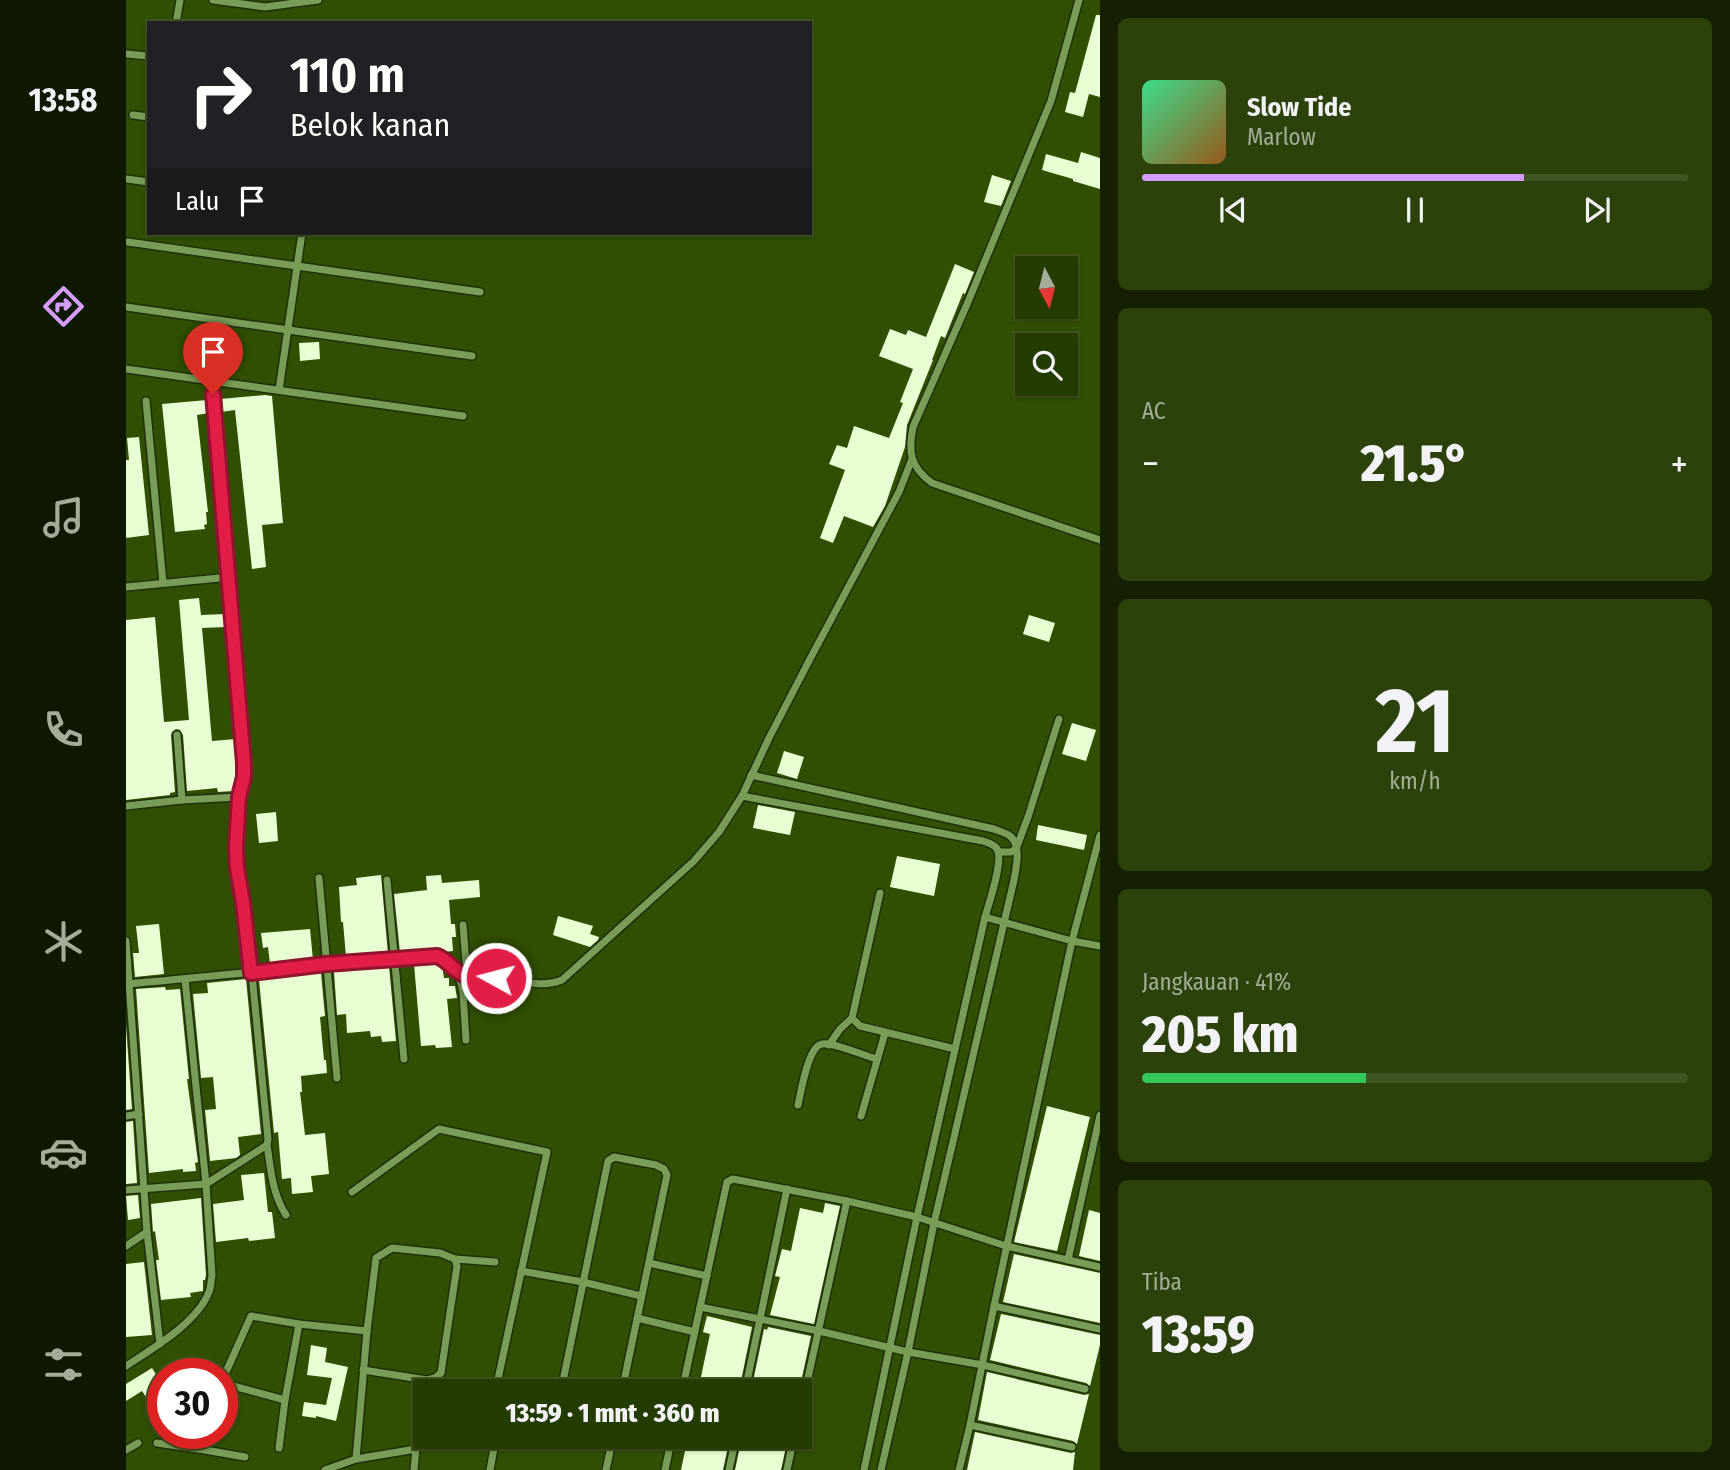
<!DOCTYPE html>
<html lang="id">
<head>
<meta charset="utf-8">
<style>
  body { margin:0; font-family:"Fira Sans Condensed",sans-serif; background:#2c420a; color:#f1f3f6; height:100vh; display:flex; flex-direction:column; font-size:26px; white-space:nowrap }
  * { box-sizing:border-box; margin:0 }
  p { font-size:23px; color:#a3ad99 }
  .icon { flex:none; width:38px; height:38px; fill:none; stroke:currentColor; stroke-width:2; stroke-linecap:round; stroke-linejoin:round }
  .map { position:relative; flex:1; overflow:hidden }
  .sheet { display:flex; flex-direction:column; gap:18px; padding:18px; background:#142000; width:630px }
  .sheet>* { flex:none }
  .hud { position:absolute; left:21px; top:21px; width:665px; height:214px; border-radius:0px; box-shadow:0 2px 5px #0004,0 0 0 2px #415522; background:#202124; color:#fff; overflow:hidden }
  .needle { width:46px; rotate:173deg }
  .tools { position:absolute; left:889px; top:256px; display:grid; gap:14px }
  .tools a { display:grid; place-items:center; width:63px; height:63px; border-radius:0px; background:#243b00; box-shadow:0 2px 5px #0004,0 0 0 2px #415522; font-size:35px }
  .speed { position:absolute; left:21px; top:1358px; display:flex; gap:14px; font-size:35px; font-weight:700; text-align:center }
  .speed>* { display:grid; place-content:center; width:91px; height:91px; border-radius:50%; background:#243b00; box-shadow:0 2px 5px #0004,0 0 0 2px #415522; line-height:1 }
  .speed .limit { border:10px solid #d22; background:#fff; color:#111 }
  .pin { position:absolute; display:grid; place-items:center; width:60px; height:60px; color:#fff; margin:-72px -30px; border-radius:50% 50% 50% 0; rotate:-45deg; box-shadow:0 0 7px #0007 }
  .pin .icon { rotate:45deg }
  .me { position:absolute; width:77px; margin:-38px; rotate:277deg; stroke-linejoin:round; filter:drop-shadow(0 0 5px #0008) }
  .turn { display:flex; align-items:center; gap:24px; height:147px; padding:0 28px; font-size:32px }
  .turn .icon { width:91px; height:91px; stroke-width:2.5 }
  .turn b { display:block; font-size:49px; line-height:60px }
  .then { display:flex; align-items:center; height:66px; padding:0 28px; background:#0003; gap:14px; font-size:26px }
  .big { font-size:52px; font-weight:800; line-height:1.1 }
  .sheet .tile { flex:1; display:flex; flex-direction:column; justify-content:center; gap:10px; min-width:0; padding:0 24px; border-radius:10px; background:#2c420a }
  .sheet .dial { align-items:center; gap:0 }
  .dial b { font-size:91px; line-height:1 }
  .song { display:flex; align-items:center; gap:21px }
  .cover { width:84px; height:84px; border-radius:10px; background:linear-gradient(135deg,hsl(150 70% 55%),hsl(30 70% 35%)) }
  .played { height:7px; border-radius:4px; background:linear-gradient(90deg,#d49cfb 70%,#415522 70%) }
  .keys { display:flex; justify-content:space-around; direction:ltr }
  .heat { display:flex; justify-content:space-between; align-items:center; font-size:38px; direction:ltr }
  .charge { height:10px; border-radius:5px; background:linear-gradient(90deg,#34c759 41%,#415522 0) }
  .trip { position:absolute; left:287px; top:1379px; width:399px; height:70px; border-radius:0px; background:#243b00; box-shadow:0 2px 5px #0004,0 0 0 2px #415522; font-weight:800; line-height:70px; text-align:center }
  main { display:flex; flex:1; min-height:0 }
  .dock { display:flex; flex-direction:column; width:126px; justify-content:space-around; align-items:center; background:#0e1800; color:#a3ad99 }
  .dock .icon { width:49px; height:49px }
  .dock .current { color:#d49cfb }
  .dock b { font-size:32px; color:#f1f3f6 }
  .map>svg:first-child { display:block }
  .building { fill:#e7ffd2 }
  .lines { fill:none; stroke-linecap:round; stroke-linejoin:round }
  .street-casing { stroke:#1f310c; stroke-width:10 }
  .street { stroke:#799c56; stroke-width:7 }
  .route-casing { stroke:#92132f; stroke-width:18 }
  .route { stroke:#e11d48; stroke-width:12 }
</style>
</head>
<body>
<main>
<nav class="dock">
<b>13:58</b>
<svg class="icon current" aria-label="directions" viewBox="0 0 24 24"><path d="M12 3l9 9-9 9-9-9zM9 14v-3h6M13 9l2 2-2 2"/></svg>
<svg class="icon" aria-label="music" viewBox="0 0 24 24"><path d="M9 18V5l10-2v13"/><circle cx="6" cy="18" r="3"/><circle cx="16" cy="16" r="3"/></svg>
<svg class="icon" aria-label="phone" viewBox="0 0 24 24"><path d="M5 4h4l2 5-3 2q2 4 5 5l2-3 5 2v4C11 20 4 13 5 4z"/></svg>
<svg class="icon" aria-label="climate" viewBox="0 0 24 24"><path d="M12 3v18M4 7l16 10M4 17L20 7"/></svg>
<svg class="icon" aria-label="car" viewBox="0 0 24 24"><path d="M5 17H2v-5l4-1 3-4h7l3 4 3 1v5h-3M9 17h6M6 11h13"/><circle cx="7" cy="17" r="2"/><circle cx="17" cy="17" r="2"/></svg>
<svg class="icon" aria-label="filters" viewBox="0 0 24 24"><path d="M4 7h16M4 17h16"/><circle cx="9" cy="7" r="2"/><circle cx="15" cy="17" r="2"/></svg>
</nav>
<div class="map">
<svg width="974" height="1470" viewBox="0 0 974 1470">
  <rect width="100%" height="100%" fill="#304f00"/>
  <g class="building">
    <path d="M970 15H974V97L963 94 957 117 939 112 944 92 949 93Z"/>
    <path d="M955 152 974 158V189L947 181V179L916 170 920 154 952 163Z"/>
    <path d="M866 175 885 181 875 206 858 202Z"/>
    <path d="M829 264 848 272 839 294 837 293 819 338 815 336 806 360H807L781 425 779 447 759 506 747 527 718 516 707 543 694 538 719 470 703 464 711 445 721 448 728 426 763 438 777 403 774 402 787 369 753 356 764 329 780 335 782 330 800 337Z"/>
    <path d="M193 342 194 359 174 361 173 343Z"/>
    <path d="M139 395 146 396 157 523 136 525 140 567 126 569 109 410 95 412 94 399Z"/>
    <path d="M81 400 83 413 71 415 82 512H80L81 524 78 525 79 529 49 532 36 404Z"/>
    <path d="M13 437 23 535 0 538V460H3L1 438Z"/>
    <path d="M73 598 75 615 99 614 100 627 76 628 86 741 110 739 112 776 108 791 92 792 91 788 61 791 57 735 54 730 50 729 46 732 45 735 49 792 44 793V795L0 800V620L29 617 38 722 63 720 53 600Z"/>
    <path d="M903 615 929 623 923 642 897 634Z"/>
    <path d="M946 723 970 730 960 761 936 754Z"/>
    <path d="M658 751 678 757 671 779 651 773Z"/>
    <path d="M632 805 669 812 664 835 627 828Z"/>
    <path d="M150 812 152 841 133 843 130 814Z"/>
    <path d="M912 825 961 835 958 850 910 840Z"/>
    <path d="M771 856 814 864 808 896 764 887Z"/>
    <path d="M255 875 262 954 220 957 217 922H215L213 887 231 885 230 878Z"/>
    <path d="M315 875 316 883 353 880 354 897 323 900 325 924H329L330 937H326L327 951 317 952 311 950 274 953 268 894 301 890 300 876Z"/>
    <path d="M432 916 467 926 464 934 473 937 472 940 464 947 427 935Z"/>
    <path d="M33 924 38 974 9 977 7 953H13L10 926Z"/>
    <path d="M184 929 187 960 144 964 142 947 137 948 135 933Z"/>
    <path d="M310 962 316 965 318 978H323V986H329L331 998 321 999 326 1047 310 1048 309 1045 295 1046 288 964Z"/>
    <path d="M263 966 270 1041 256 1042 255 1036 245 1037 244 1031 221 1033 220 1014 211 1015 208 972 222 971V969Z"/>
    <path d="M188 972V974L195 973 199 1016 194 1017 198 1060H200L201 1073 175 1076 176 1092H174L179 1135 199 1133 203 1174 185 1176 187 1192 166 1194 165 1178 156 1179 152 1132 148 1133 133 980 146 979 145 976Z"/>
    <path d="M120 979 135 1134 112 1137 114 1155 110 1158 84 1161 79 1110 90 1109 87 1077 75 1078 67 994 82 993 81 983Z"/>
    <path d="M39 987 40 990 54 989 63 1079H61L72 1162 69 1163 70 1171 57 1172V1169L23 1173 10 989Z"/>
    <path d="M0 1026 6 1109 0 1110Z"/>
    <path d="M921 1106 964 1117 931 1251 888 1242Z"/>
    <path d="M7 1121 11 1183 0 1184V1122Z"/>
    <path d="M138 1173 142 1212H146L149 1238 123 1241 122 1238 90 1242 87 1204 118 1200 115 1175Z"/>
    <path d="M12 1195 14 1218 2 1220 0 1196Z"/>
    <path d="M75 1198 80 1275 79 1280H77V1291L64 1293 65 1297 35 1300 30 1260H33L29 1231 27 1232 25 1204Z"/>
    <path d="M699 1203 714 1206 688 1324 644 1315 654 1277 649 1276 656 1249 665 1251 674 1208 697 1213Z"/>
    <path d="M963 1210 974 1213V1261L953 1256Z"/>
    <path d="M888 1254 974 1273V1323L877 1302Z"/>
    <path d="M18 1262 26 1335 0 1337V1264Z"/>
    <path d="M875 1314 974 1335V1345L964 1386 960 1383 864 1360Z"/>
    <path d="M581 1316 626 1327 613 1391H572L584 1334 577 1332Z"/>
    <path d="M642 1327 685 1336 673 1391H625L638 1329 641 1330Z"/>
    <path d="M185 1345 201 1348 199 1362 222 1367 210 1421 190 1416V1418L176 1416 178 1402 200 1405 206 1378 181 1375Z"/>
    <path d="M26 1368 37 1386 20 1397 16 1391 0 1401V1384Z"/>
    <path d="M861 1372 958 1395 963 1394 951 1444 947 1441 852 1420Z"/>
    <path d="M849 1432 945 1453 949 1452 947 1470H841Z"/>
    <path d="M562 1437H604L597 1470H555Z"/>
    <path d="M616 1437H662L655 1470H609Z"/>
  </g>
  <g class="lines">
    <defs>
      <g id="street">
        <path d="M87 0 139 7 192 0"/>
        <path d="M953 0 925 101 842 302 787 427C782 452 784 467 806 483L974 540"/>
        <path d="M50 23 54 0"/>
        <path d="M0 54 23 56"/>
        <path d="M7 115 23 117"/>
        <path d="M0 179 23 182"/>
        <path d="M2 242 354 292"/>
        <path d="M0 307 346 356"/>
        <path d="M0 369 337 416"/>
        <path d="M153 390 176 233"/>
        <path d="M20 401 37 583"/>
        <path d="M0 587 104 577 87 395"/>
        <path d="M625 775 868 829C873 831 880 833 884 836 896 846 890 868 888 880L808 1223 782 1352 755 1470"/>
        <path d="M616 796 857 841C862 843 868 844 871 849 878 860 863 903 859 917L791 1217 738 1470"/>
        <path d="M56 800 113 797"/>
        <path d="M0 806 56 800 51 735"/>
        <path d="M874 852H885L890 849 902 817 933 719"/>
        <path d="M193 878 211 1078"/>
        <path d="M261 880 278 1059"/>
        <path d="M754 893 726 1018 734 1026 829 1049"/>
        <path d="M859 917 946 941 974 946"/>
        <path d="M337 925 341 976"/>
        <path d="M0 941 21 1232 34 1344"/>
        <path d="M332 972 337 992 340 1040"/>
        <path d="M0 984C104 975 207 963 311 956 324 960 331 972 343 977 352 981 361 978 371 978 393 979 414 989 436 980L568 861 593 832 616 796 643 738 684 659 773 492 786 459"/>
        <path d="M703 1045 714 1029 726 1018"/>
        <path d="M672 1105C675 1092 682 1046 696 1044 707 1042 739 1056 751 1059"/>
        <path d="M0 1116 13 1114"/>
        <path d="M735 1116 759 1033"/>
        <path d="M141 1145C145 1170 146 1193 160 1215"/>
        <path d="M0 1190 80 1184 141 1145 142 1139 123 944 111 868 113 797 118 777V763L106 636 104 577"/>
        <path d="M226 1192 313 1129 421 1152 372 1379"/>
        <path d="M0 1246 21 1232"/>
        <path d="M329 1259 369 1262"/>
        <path d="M942 1260 974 1115"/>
        <path d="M523 1263 581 1276"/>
        <path d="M395 1271 457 1282 515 1296"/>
        <path d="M868 1306 974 1329"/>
        <path d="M574 1307 693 1331 782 1352 857 1365 959 1389"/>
        <path d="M511 1318 569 1332"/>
        <path d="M0 1366C27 1348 71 1323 83 1292 85 1287 85 1281 86 1275L80 1184 59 979"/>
        <path d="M237 1370 301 1380 309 1378 315 1373 331 1266 329 1259 314 1253 266 1248 250 1258 241 1331"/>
        <path d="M96 1381 125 1316 173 1324 241 1331 230 1459"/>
        <path d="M96 1383 159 1400"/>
        <path d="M435 1391 482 1161 488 1157 530 1165 538 1169 541 1175 496 1391"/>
        <path d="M556 1391 601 1182 607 1179 721 1201 791 1217 880 1246 974 1267"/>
        <path d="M619 1391 661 1189"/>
        <path d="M674 1414 721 1201"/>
        <path d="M844 1425 946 1447"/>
        <path d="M83 1433 79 1450 119 1457"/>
        <path d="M31 1443 79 1450"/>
        <path d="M153 1448 159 1400 173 1324"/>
        <path d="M290 1449 299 1426"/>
        <path d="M0 1450 12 1443"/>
        <path d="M199 1470 230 1459 290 1449 288 1470"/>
        <path d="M364 1470 370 1437"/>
        <path d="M480 1470 487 1437"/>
        <path d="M539 1470 546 1437"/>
        <path d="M603 1470 610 1437"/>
        <path d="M661 1470 668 1437"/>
        <path d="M833 1470 844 1425 868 1306 946 941 974 835"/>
      </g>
    </defs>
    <use href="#street" class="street-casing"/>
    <use href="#street" class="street"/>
  </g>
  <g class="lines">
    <defs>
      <path id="route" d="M87 394C98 517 107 640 118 763V777L113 797 110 848 111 868 117 902 125 973 200 964 311 956C319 959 323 965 330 970 343 980 355 979 370 978"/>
    </defs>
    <use href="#route" class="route-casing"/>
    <use href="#route" class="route"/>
  </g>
</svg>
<div class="tools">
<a><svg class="needle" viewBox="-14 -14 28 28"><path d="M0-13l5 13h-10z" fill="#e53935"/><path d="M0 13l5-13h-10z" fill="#a3ad99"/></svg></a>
<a><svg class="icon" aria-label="search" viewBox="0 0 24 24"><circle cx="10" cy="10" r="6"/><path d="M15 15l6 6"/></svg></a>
</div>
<div class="speed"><div class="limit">30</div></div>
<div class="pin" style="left:87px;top:394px;background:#d93025"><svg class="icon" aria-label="arrive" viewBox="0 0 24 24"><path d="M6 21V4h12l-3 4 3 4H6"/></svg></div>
<svg class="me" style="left:370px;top:978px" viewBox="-20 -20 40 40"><circle r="17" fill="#e11d48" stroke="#fff" stroke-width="3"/><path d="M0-11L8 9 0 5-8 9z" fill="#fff"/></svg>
<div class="trip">13:59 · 1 mnt · 360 m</div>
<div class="hud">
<div class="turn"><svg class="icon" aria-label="right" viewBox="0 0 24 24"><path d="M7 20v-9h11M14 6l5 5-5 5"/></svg><div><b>110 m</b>Belok kanan</div></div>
<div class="then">Lalu<svg class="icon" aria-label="arrive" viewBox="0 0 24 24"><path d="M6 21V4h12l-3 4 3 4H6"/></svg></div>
</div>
</div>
<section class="sheet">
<div class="tile">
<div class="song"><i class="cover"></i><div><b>Slow Tide</b><p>Marlow</p></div></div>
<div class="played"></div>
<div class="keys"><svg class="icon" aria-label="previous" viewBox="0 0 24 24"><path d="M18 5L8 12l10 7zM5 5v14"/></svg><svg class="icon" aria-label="pause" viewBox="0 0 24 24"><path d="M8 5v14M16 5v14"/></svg><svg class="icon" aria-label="next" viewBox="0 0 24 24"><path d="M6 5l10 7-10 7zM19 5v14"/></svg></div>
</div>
<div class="tile"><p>AC</p>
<div class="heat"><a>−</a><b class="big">21.5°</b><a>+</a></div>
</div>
<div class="tile dial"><b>21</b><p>km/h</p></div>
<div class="tile"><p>Jangkauan · 41%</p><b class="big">205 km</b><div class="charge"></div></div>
<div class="tile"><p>Tiba</p><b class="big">13:59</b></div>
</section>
</main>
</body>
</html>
